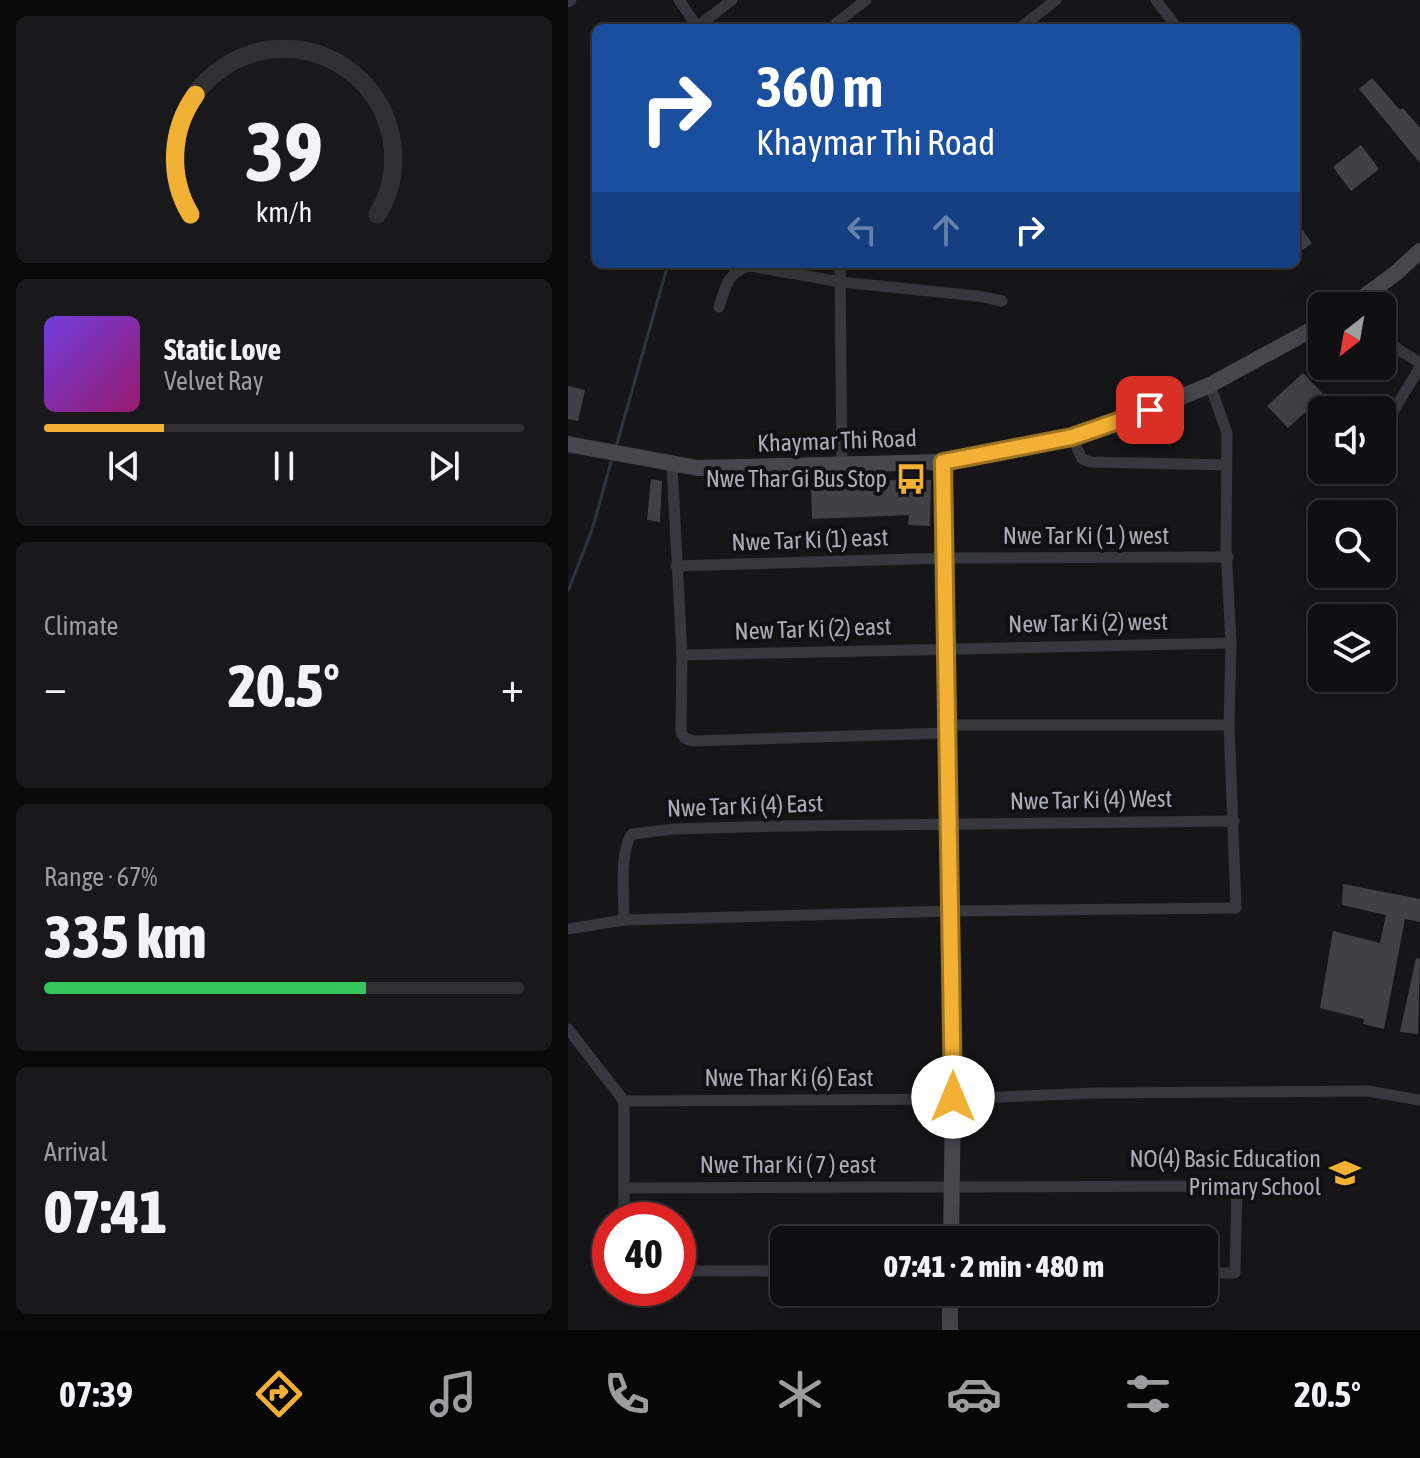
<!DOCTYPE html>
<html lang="en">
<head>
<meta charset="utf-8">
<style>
  body { margin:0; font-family:"Asap Condensed",sans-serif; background:#19191b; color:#f1f3f6; height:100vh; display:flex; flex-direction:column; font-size:30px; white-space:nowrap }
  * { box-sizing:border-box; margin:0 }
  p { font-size:26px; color:#9c9d9f }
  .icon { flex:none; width:44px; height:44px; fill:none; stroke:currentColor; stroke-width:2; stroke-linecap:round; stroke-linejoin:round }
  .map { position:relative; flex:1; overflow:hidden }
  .side { display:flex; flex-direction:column; gap:16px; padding:16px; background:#09090a; width:568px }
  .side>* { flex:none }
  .banner { position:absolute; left:24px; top:24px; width:708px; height:244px; border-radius:12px; box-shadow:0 8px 32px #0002,0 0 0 2px #303032; background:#1a4fa0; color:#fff; overflow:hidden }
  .needle { width:52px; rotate:211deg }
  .tools { position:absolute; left:740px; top:292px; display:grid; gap:16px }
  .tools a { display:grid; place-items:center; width:88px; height:88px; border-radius:12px; background:#101012; box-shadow:0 8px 32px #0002,0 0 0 2px #303032; font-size:40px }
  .speed { position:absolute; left:24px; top:1202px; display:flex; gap:16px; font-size:40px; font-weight:700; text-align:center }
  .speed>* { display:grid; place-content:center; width:104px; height:104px; border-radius:50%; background:#101012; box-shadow:0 8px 32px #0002,0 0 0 2px #303032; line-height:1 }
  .speed .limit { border:12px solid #d22; background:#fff; color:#111 }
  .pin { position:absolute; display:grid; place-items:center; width:68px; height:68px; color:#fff; margin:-34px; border-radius:16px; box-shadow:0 4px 12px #0006 }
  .me { position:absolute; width:88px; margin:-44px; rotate:0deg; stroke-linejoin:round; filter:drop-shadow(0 0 6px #0008) }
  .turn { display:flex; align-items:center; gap:28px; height:168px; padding:0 32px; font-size:36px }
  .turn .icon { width:104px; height:104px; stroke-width:2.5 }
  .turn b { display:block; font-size:56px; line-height:68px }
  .lanes { display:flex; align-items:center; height:76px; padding:0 32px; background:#0003; justify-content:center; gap:40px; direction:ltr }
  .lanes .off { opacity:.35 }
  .big { font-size:60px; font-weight:800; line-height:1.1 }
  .side .card { flex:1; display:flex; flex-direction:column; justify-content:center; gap:12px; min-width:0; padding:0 28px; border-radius:12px; background:#19191b }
  .side .dial { align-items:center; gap:0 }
  .dial svg { height:208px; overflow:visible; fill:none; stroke:#303032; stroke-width:7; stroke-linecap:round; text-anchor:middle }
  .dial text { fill:#f1f3f6; stroke:none }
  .song { display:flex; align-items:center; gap:24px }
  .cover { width:96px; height:96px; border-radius:12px; background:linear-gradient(135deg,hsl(260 70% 55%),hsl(320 70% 35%)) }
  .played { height:8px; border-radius:4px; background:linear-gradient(90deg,#f2b134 25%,#303032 25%) }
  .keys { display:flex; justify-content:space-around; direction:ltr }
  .heat { display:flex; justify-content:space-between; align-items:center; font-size:44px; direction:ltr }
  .charge { height:12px; border-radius:6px; background:linear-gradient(90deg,#34c759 67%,#303032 0) }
  .trip { position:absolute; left:202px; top:1226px; width:448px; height:80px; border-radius:12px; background:#101012; box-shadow:0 8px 32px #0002,0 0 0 2px #303032; font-weight:800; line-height:80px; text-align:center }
  .tabs { display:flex; height:128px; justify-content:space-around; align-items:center; background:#060607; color:#9c9d9f }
  .tabs .icon { width:56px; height:56px }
  .tabs .selected { color:#f2b134 }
  .tabs b { font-size:36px; color:#f1f3f6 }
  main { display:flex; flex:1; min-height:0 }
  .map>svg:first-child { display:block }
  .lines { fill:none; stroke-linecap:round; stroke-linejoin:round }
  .stream { stroke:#2c353c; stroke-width:3 }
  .building { fill:#404145 }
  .street { stroke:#37383d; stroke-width:11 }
  .secondary { stroke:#45474d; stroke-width:16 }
  .route-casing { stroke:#9d7322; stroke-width:20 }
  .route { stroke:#f2b134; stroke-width:14 }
  .labels { text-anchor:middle; stroke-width:8; stroke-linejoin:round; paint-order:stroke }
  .street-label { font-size:24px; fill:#a8adb8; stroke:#111113 }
  .poi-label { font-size:24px; fill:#a8adb8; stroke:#111113; text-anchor:end }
</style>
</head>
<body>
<main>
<section class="side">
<div class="card dial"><svg viewBox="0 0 100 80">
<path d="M14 69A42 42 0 1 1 86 69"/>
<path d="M14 69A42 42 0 0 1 16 23" stroke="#f2b134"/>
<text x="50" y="56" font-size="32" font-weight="700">39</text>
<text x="50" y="72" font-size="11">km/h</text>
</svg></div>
<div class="card">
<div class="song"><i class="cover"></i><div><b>Static Love</b><p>Velvet Ray</p></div></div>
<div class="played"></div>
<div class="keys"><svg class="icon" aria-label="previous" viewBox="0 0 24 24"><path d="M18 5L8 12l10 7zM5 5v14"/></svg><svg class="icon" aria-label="pause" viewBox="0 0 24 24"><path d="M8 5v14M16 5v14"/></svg><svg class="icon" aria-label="next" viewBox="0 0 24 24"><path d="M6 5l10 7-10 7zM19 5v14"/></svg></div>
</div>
<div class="card"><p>Climate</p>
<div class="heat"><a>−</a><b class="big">20.5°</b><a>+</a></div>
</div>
<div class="card"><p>Range · 67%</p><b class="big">335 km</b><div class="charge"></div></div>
<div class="card"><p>Arrival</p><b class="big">07:41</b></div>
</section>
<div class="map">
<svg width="852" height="1330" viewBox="0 0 852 1330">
  <rect width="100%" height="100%" fill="#161618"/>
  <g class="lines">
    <g class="stream">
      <path d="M48 447 100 264"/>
      <path d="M0 591 24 530 43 462"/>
    </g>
  </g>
  <g class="building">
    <path d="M804 78 832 110 835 108 852 128V163L791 89Z"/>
    <path d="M793 145 811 169 783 191 765 167Z"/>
    <path d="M728 221 744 243 728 255Z"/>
    <path d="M735 373 756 395 720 428 699 406Z"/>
    <path d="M0 386 17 390 10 421 0 419Z"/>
    <path d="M83 479 94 481 92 522 79 520Z"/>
    <path d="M343 479 363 480 362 526 340 525 341 515 244 519 243 485Z"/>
    <path d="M775 884 852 899V922L837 919 816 1029 795 1024 796 1019 752 1008 765 931 812 943 818 915 774 905Z"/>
    <path d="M848 958 852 959 850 1034 832 1032Z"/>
  </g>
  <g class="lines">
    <g class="street">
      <path d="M111 0 130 28"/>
      <path d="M588 0 609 28"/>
      <path d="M0 2 3 0"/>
      <path d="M129 27 164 0"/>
      <path d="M262 28 298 0"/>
      <path d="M452 28 488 0"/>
      <path d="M272 264 274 465"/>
      <path d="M151 307C158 286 159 272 182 266L273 282 410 296 434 301"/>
      <path d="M814 339 852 363"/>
      <path d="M814 430 852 367"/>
      <path d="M504 437 514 459 523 462 658 465"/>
      <path d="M104 465 114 655 113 733 117 738 125 741 379 733"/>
      <path d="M108 566 376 558 660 557"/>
      <path d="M114 655 663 643"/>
      <path d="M379 725H661"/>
      <path d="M56 920C56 898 51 851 64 834L106 829 216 826 666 821"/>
      <path d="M0 929 56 920 383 911 668 908 661 725 663 643 658 548 659 433 642 385"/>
      <path d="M0 1029 56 1101V1220"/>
      <path d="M56 1101 385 1099 528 1093 800 1091 852 1100"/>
      <path d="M56 1188 669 1186 667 1273H636"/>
      <path d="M110 1271H216"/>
    </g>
    <g class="secondary">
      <path d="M783 306 828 273 852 251"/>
      <path d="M0 444 130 468 375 462 504 437 555 421 642 385 754 324"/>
      <path d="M375 462 385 1099 383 1240"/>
      <path d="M382 1292V1330"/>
    </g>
  </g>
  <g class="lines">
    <defs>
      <path id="route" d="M385 1097 375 462 504 437 582 410"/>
    </defs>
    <use href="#route" class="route-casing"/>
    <use href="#route" class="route"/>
  </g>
  <defs>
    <symbol id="bus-bare" viewBox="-9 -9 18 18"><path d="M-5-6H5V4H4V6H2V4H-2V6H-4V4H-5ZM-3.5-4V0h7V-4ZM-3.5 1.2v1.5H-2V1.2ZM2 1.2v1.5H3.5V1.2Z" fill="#f2b134" stroke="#111113" stroke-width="2.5" paint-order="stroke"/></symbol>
    <symbol id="school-bare" viewBox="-9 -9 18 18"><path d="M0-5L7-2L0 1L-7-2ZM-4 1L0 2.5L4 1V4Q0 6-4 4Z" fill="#f2b134" stroke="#111113" stroke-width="2.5" paint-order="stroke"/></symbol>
  </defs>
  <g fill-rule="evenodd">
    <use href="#bus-bare" x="321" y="457" width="44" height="44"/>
    <use href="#school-bare" x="755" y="1151" width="44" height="44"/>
  </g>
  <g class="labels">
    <g class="street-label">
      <text transform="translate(269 441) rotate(-2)" y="8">Khaymar Thi Road</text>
      <text x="518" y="544">Nwe Tar Ki ( 1 ) west</text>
      <text transform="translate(242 540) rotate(-2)" y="8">Nwe Tar Ki (1) east</text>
      <text transform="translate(520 623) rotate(-1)" y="8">New Tar Ki (2) west</text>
      <text transform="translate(245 629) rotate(-2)" y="8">New Tar Ki (2) east</text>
      <text transform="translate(523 800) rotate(-1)" y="8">Nwe Tar Ki (4) West</text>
      <text transform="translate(177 806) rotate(-2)" y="8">Nwe Tar Ki (4) East</text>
      <text x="221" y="1086">Nwe Thar Ki (6) East</text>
      <text x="220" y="1173">Nwe Thar Ki ( 7 ) east</text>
    </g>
    <g class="poi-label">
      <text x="319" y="487">Nwe Thar Gi Bus Stop</text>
      <text x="753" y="1167">NO(4) Basic Education<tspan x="753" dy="28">Primary School</tspan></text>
    </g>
  </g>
</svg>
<div class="tools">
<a><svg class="needle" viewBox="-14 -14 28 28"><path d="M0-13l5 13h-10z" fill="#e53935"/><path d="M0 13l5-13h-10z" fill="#9c9d9f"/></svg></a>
<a><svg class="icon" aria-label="sound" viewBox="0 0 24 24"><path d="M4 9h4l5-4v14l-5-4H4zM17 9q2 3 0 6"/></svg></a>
<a><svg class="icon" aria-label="search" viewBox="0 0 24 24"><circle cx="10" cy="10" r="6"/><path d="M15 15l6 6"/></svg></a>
<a><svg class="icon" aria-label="layers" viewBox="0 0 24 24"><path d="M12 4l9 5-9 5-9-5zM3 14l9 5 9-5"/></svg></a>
</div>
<div class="speed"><div class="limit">40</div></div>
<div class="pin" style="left:582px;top:410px;background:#d93025"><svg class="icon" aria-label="arrive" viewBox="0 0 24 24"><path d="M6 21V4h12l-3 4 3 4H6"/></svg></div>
<svg class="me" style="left:385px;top:1097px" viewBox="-20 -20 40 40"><circle r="19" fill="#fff"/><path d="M0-13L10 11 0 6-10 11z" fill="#f2b134"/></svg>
<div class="trip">07:41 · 2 min · 480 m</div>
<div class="banner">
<div class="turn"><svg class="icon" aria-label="right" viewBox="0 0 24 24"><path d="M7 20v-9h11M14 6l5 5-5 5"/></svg><div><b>360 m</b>Khaymar Thi Road</div></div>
<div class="lanes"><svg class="icon off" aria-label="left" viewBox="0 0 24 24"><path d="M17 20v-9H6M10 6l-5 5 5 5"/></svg><svg class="icon off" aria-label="ahead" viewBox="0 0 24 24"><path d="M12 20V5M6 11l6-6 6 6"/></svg><svg class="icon" aria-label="right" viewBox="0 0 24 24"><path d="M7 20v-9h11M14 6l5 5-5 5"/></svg></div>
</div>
</div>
</main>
<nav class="tabs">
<b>07:39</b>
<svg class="icon selected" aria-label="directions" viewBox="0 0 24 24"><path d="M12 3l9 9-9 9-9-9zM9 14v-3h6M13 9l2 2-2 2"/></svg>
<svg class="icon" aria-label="music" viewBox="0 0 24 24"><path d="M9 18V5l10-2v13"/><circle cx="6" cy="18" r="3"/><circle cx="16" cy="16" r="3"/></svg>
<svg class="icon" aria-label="phone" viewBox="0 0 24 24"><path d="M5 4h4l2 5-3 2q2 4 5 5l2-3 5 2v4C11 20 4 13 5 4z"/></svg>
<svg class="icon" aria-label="climate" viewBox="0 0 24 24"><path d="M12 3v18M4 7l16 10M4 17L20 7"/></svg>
<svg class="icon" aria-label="car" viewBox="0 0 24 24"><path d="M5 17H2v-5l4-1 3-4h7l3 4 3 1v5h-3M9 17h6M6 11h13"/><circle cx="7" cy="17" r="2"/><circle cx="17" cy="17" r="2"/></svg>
<svg class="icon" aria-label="filters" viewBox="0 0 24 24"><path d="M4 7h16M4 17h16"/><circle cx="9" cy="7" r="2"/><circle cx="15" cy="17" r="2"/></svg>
<b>20.5°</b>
</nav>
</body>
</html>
